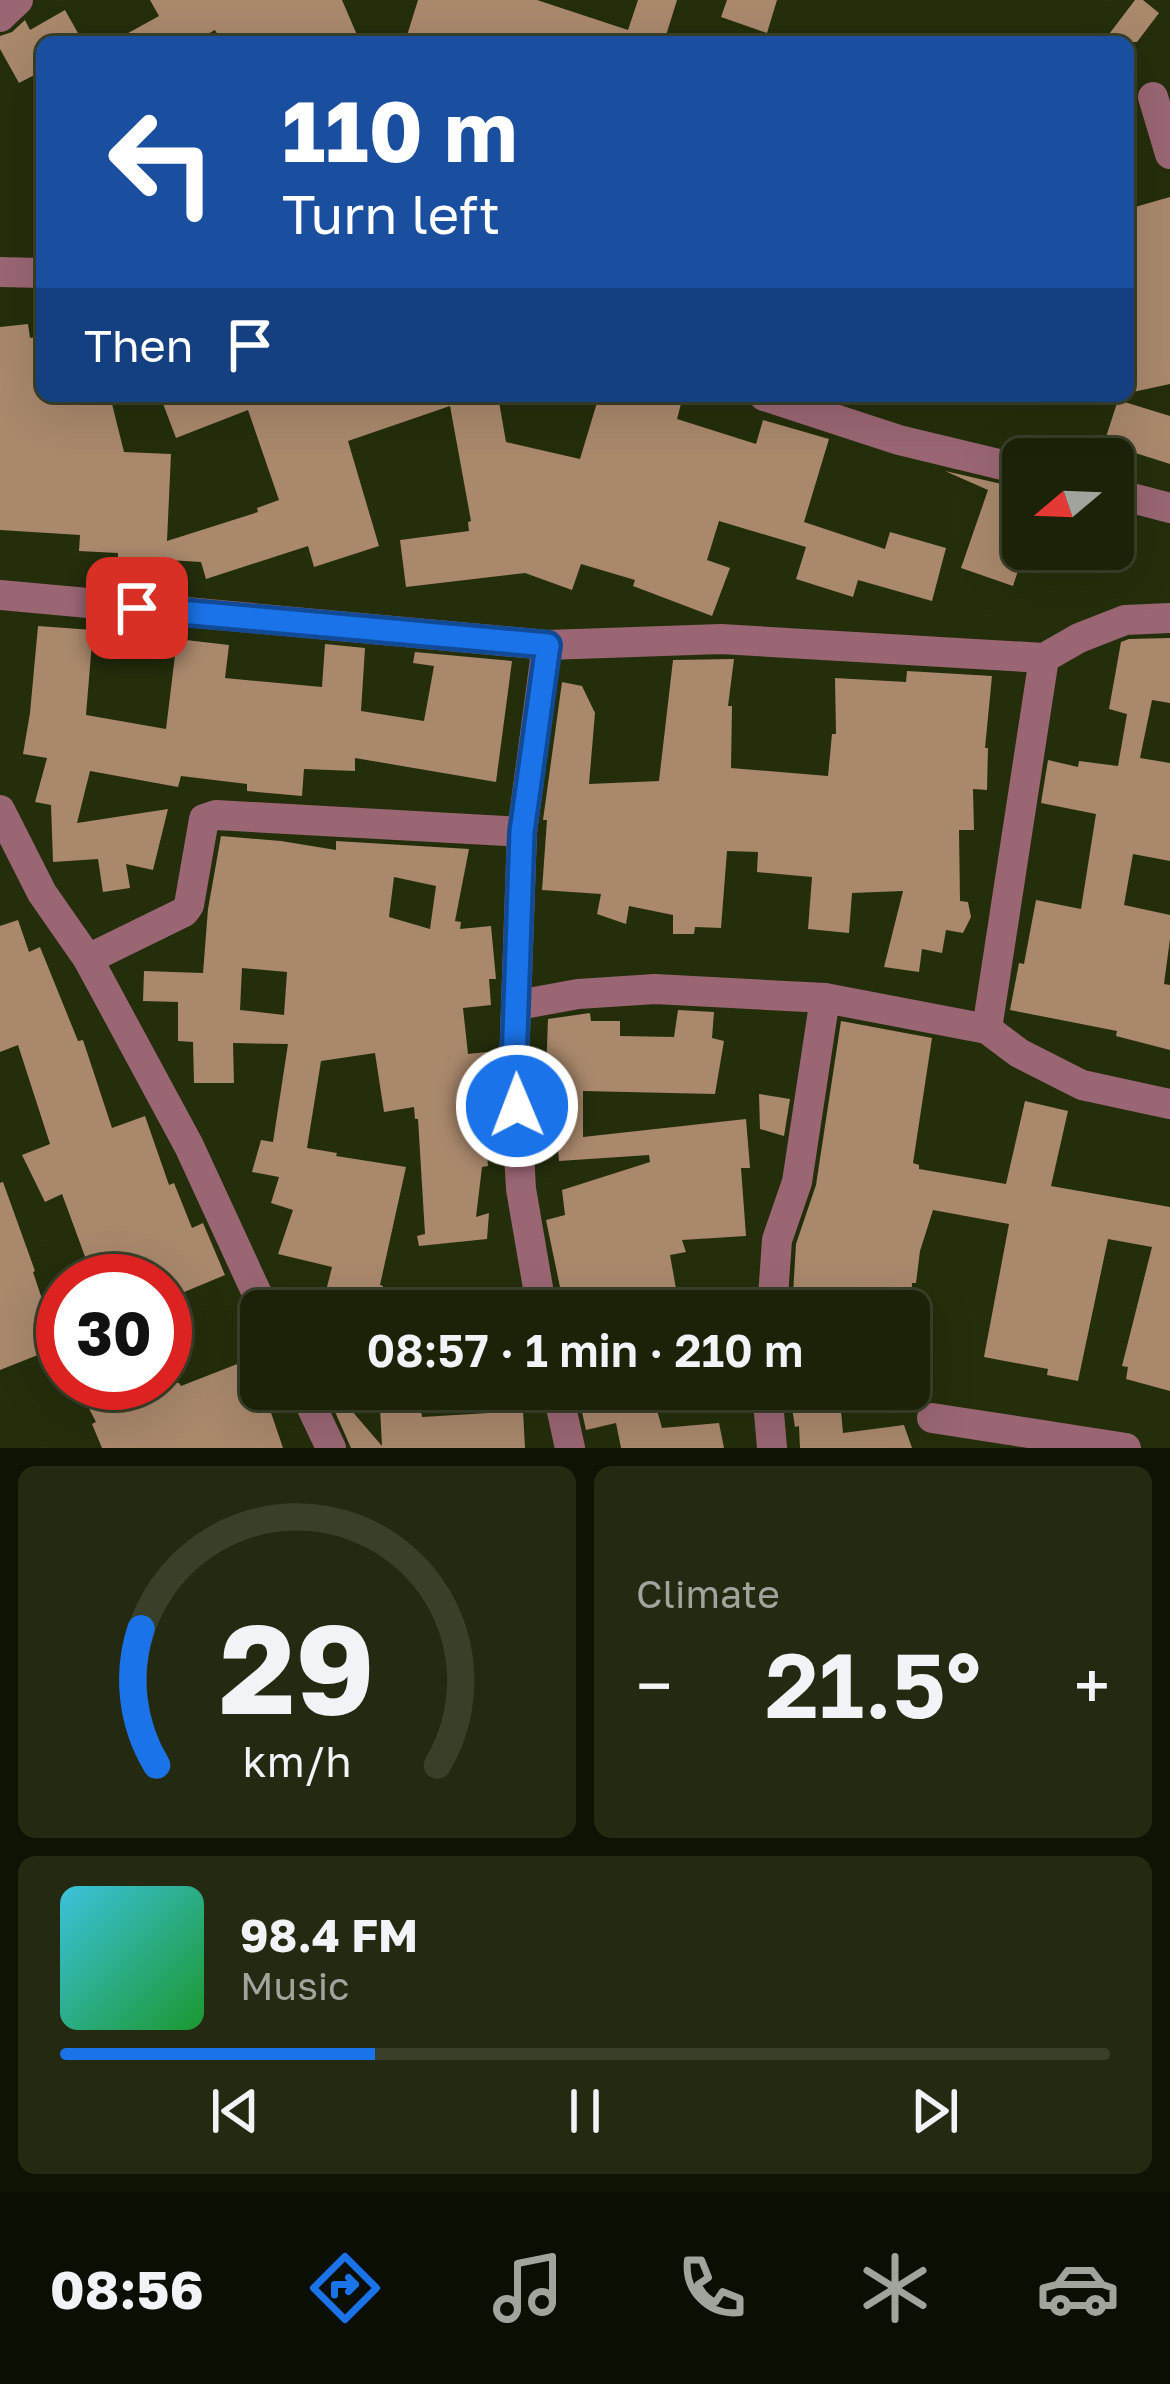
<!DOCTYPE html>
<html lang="en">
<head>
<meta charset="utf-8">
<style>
  body { margin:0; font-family:"Golos Text",sans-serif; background:#242a12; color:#f1f3f6; height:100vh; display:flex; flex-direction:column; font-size:45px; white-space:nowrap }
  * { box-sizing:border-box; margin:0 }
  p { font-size:39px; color:#a0a49c }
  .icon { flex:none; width:66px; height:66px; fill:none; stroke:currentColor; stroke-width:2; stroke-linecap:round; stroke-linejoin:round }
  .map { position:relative; height:1448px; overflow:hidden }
  .drawer { display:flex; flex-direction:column; gap:18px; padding:18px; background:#0f1304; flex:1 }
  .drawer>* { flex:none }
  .hud { position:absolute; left:36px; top:36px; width:1098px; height:366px; border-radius:18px; box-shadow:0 12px 48px #0002,0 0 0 3px #393f29; background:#1a4fa0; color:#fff; overflow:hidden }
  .needle { width:78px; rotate:251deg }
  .fabs { position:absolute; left:1002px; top:438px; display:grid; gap:24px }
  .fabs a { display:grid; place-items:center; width:132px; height:132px; border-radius:18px; background:#1b2208; box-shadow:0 12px 48px #0002,0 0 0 3px #393f29; font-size:60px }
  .speed { position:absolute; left:36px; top:1254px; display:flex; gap:24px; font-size:60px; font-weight:700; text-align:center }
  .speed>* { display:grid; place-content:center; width:156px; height:156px; border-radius:50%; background:#1b2208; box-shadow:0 12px 48px #0002,0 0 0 3px #393f29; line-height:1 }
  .speed .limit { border:18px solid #d22; background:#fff; color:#111 }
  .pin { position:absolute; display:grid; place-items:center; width:102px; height:102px; color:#fff; margin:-51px; border-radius:24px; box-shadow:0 6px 18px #0006 }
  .me { position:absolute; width:132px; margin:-66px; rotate:359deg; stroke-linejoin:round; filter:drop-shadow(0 0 9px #0008) }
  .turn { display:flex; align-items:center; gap:42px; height:252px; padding:0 48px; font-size:54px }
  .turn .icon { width:156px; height:156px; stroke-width:2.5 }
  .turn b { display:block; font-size:84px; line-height:102px }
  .then { display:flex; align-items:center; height:114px; padding:0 48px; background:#0003; gap:24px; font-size:45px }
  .big { font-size:90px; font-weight:600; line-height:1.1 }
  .drawer .tile { flex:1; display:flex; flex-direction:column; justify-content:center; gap:18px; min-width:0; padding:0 42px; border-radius:18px; background:#242a12 }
  .drawer .dial { align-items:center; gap:0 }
  .dial svg { height:312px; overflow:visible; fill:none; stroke:#393f29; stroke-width:7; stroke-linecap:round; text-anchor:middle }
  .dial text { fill:#f1f3f6; stroke:none }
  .song { display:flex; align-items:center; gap:36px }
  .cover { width:144px; height:144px; border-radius:18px; background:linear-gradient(135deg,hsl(190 70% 55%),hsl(130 70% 35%)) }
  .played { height:12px; border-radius:6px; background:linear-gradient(90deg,#1a73e8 30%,#393f29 30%) }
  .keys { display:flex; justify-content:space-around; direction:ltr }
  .heat { display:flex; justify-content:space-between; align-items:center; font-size:66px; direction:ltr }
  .drawer .tiles { flex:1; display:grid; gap:18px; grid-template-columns:1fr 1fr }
  .tile:last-child { grid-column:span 2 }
  .trip { position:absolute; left:240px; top:1290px; width:690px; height:120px; border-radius:18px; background:#1b2208; box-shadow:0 12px 48px #0002,0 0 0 3px #393f29; font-weight:600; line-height:120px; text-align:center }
  .tabs { display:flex; height:192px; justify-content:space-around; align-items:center; background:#0b0e03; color:#a0a49c }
  .tabs .icon { width:84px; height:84px }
  .tabs .active { color:#1a73e8 }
  .tabs b { font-size:54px; color:#f1f3f6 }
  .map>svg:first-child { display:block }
  .building { fill:#a9886c; fill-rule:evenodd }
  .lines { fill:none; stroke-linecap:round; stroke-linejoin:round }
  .minor { stroke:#9a6673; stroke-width:30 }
  .route-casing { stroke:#114b97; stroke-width:30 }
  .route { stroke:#1a73e8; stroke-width:21 }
</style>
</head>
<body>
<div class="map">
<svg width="1170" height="1448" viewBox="0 0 1170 1448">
  <rect width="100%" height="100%" fill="#242e0b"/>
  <g class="building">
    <path d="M150 0H342L360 42H222L215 30 193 42H112L159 16Z"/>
    <path d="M418 0H537L628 30 638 0H677L664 42H405Z"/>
    <path d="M727 0H777L767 33 721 17Z"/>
    <path d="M1135 0H1143L1159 13 1137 42H1103Z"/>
    <path d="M65 10 83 42H42V71L19 83 0 49V36L12 32 25 20 30 30Z"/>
    <path d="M1170 197V384L1128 393V209Z"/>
    <path d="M28 324 30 338 42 336V396H110L124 452 171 454 167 541 258 512 257 508 279 500 248 410 176 438 162 401 175 396H498L506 442 580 459 599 396H683L677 419 756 444 763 420 829 439 804 522 885 549 890 532 946 548 932 601 858 580 853 597 796 579 806 547 719 521 707 560 730 568 712 616 633 586 635 580 581 564 572 590 525 573 406 587 400 540 469 531 468 522 471 521 450 406 348 441 379 546 314 567 308 546 206 579 201 562 118 557V553L79 551 80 535 0 530V327Z"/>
    <path d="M1118 400 1170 416V464L1104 443Z"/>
    <path d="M945 471 1023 489V555L1013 586 961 568 988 490Z"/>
    <path d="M38 626 93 630 86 715 166 729 177 639 229 645 225 678 322 687 325 644 365 648 361 711 424 721 434 666 413 663 415 652 512 661 496 782 355 758V771L304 769 302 796 247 791V784L181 776 178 787 90 771 77 823 168 809 153 870 126 864 130 888 103 892 98 859 53 862 51 805 35 802 47 758 23 754 30 713Z"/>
    <path d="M1170 638V703L1152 700 1140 758 1170 763V861L1133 854 1124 905 1170 915V939L1164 984 1170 985V1050L1116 1036 1117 1031 1010 1010 1019 963 1024 964 1036 900 1081 909 1096 814 1041 803 1048 760 1078 767 1079 761 1118 766 1127 714 1109 709 1121 642 1129 639Z"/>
    <path d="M734 659 728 706H732L731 768 828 776 832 734H836L835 678 906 682 907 671 992 676 985 748H988L987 790 973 789 974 830H959L960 901 968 902 971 917 963 933 946 930 942 953 922 949 919 972 884 967 903 891 852 893 849 933 808 929 812 877 757 872 758 852 727 851 721 928 695 927 694 934H673V915L629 906 626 924 597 914 601 894 542 890 547 820H543L562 682 582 686 595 713 589 784 659 781 673 660Z"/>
    <path d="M221 836 281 841 336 850V841L469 849 455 921 461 922 460 929 491 926 496 979H489L491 1005 463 1008 468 1054 487 1052 489 1089 482 1090 488 1166 482 1167 476 1217 489 1213 487 1239 419 1246 417 1236 425 1234 418 1119H415L414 1107 384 1112 375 1053 321 1061 307 1148 337 1153 336 1156 406 1167 380 1285 383 1286 381 1311H333L323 1303 332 1267 278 1254 293 1210 271 1203 279 1177 252 1172 261 1140 273 1142 288 1044 233 1043 234 1083H194L193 1042 178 1041V1002L143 1001 144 971 203 973 208 909ZM394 877 436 886 430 929 389 917ZM242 968 287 972 284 1015 240 1010Z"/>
    <path d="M18 920 29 952 40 947 78 1041 83 1040 112 1128 145 1116 169 1185 174 1183 192 1228 203 1223 225 1275 165 1300V1281H94L62 1194 45 1202 22 1155 50 1144 18 1045 0 1052V926Z"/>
    <path d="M678 1010 714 1012 712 1038 724 1041 715 1094 583 1091V1137L746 1119 750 1168H741L746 1236 682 1240 686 1252 670 1255 680 1311H565L546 1220 565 1215 562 1190 650 1162 649 1155 559 1161 556 1125H537L534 1073 546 1074 548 1019 590 1013 591 1021H620V1036L674 1037Z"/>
    <path d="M841 1021 932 1038 913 1163 919 1165V1169L1006 1184 1025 1101 1068 1111 1051 1186 1170 1207V1391L1126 1379 1128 1367 1122 1366 1152 1247 1108 1239 1078 1381 1047 1375 1048 1369 984 1357 1009 1224 933 1210 920 1251 916 1283H912L911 1311H880L882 1300 832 1302 833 1311H792L796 1244 816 1185Z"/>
    <path d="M759 1094 790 1099 784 1136 760 1129Z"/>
    <path d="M3 1182 35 1271 33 1272 49 1320 63 1314V1345L0 1370V1183Z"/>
    <path d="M466 1287 507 1289 505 1311H465Z"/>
    <path d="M245 1361 260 1400 266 1398 283 1448H102L92 1424 96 1422 76 1383H179L181 1386Z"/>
    <path d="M325 1389H333L382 1446 379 1389H418L422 1417 523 1411 525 1448H351Z"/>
    <path d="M577 1389H651L662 1428 719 1423 724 1448H621L616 1423 586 1430Z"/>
    <path d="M789 1389H839L843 1433 904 1425 912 1448H800L799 1426 795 1427Z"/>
  </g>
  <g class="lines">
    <g class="minor">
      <path d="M0 17 18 0"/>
      <path d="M1153 97 1170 154"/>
      <path d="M0 272 42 273"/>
      <path d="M764 396 899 440 1023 470"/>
      <path d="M1113 493 1170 508"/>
      <path d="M0 595 547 645 721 639 1044 658 1079 638 1125 620 1170 618"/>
      <path d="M0 810 42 893 88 959 189 1146 265 1311"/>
      <path d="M88 959 184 912 189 905 204 819 216 815 522 832"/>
      <path d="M518 1005 578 994 655 989 825 998 987 1029 1019 1053 1082 1085 1170 1104"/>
      <path d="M987 1029 1044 658"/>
      <path d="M542 1311 521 1189 514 1064 522 832 547 645"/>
      <path d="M772 1311 777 1240 797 1182 825 998"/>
      <path d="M303 1389 331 1448"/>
      <path d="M557 1389 570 1448"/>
      <path d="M767 1389 772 1448"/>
      <path d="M932 1418 1126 1448"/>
    </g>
  </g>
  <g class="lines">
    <defs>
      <path id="route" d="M137 608 548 645 522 832 514 1064 517 1106"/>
    </defs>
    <use href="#route" class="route-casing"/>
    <use href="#route" class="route"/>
  </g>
</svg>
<div class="fabs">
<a><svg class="needle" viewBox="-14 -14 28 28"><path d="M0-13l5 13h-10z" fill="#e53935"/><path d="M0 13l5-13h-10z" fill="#a0a49c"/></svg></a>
</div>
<div class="speed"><div class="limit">30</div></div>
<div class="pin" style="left:137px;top:608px;background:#d93025"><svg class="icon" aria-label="arrive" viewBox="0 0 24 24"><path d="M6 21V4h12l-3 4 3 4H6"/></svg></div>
<svg class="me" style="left:517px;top:1106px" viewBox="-20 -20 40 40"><circle r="17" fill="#1a73e8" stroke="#fff" stroke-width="3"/><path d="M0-11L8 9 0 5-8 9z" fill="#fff"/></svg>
<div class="trip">08:57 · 1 min · 210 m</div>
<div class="hud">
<div class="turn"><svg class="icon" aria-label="left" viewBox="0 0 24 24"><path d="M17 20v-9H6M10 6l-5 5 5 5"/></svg><div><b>110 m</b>Turn left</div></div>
<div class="then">Then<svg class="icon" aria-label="arrive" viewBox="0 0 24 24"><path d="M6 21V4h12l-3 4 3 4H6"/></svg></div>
</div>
</div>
<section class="drawer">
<div class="tiles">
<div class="tile dial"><svg viewBox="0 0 100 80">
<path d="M14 69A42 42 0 1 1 86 69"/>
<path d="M14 69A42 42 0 0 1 10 34" stroke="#1a73e8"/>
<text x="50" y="56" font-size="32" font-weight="700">29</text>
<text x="50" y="72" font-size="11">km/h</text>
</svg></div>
<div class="tile"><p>Climate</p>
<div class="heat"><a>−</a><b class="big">21.5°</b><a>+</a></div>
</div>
<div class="tile">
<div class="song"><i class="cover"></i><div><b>98.4 FM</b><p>Music</p></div></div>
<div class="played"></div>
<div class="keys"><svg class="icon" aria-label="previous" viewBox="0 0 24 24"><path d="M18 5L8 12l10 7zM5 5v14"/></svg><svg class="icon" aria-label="pause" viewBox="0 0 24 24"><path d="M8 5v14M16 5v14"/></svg><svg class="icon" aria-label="next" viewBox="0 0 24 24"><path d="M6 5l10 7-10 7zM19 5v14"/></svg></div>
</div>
</div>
</section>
<nav class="tabs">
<b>08:56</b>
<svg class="icon active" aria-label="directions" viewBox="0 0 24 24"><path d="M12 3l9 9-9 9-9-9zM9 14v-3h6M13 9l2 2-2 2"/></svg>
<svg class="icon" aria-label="music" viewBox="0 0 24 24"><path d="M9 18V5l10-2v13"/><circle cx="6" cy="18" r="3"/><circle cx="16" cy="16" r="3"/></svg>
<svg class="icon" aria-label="phone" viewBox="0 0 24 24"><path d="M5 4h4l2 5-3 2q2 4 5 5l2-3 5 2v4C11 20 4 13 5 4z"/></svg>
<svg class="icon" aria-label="climate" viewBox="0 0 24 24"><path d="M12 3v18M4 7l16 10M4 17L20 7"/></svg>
<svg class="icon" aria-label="car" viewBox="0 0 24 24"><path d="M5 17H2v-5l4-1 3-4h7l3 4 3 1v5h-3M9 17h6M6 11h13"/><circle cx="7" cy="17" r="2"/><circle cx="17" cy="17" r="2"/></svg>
</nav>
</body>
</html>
